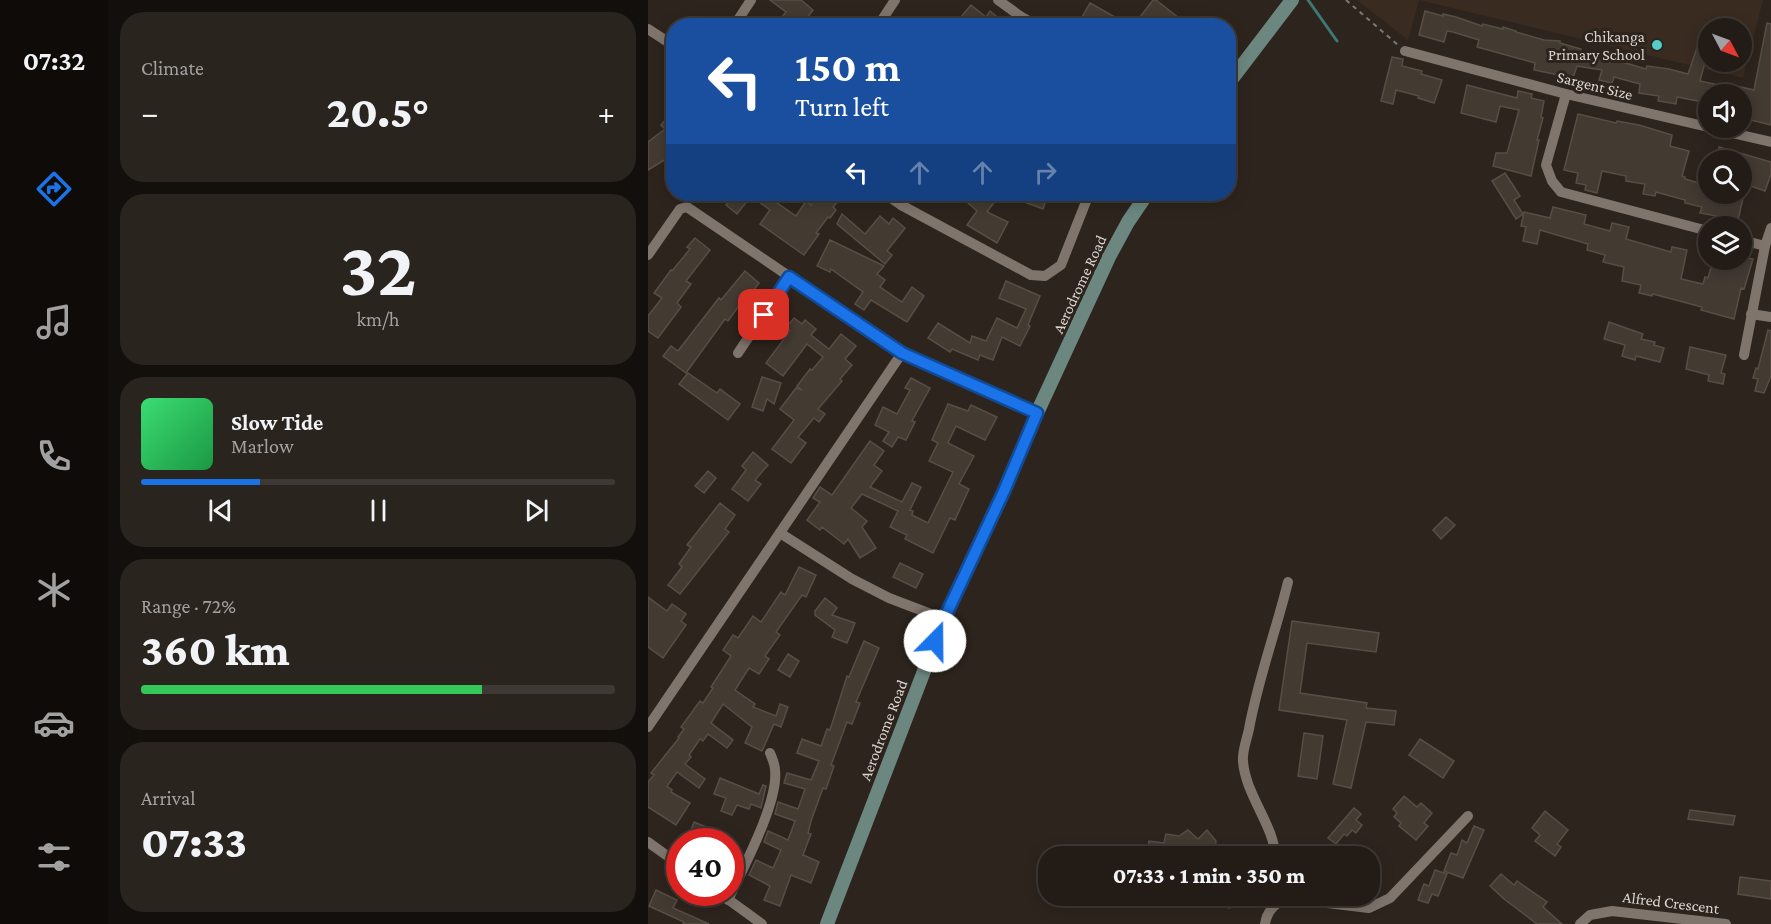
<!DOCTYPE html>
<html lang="en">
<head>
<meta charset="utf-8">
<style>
  body { margin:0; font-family:"Crimson Pro",serif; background:#2a241f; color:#f1f3f6; height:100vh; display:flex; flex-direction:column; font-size:22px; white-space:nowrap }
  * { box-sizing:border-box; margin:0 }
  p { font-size:20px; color:#a2a1a1 }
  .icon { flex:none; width:33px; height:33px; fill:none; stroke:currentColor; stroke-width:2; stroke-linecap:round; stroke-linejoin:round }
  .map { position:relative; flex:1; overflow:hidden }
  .sheet { display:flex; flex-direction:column; gap:12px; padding:12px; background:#130f0c; width:540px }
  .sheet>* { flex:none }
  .top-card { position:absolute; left:18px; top:18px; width:570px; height:183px; border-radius:24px; box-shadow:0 3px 15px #0003,0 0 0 2px #3f3935; background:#1a4fa0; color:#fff; overflow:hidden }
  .needle { width:39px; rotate:131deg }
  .tools { position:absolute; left:1050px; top:18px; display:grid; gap:12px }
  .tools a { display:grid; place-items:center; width:54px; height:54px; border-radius:50%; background:#221b16; box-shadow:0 3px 15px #0003,0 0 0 2px #3f3935; font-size:30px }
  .speed { position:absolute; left:18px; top:828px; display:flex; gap:12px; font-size:30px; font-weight:700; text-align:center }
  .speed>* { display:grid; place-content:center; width:78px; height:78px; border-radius:50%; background:#221b16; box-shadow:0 3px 15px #0003,0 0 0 2px #3f3935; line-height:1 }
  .speed .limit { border:9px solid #d22; background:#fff; color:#111 }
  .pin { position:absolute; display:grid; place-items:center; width:51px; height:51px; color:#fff; margin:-26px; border-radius:12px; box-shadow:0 3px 9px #0006 }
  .me { position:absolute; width:66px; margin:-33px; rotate:22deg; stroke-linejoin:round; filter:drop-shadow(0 0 4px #0008) }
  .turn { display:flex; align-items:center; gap:21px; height:126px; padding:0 30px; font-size:27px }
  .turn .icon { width:78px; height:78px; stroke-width:2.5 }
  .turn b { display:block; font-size:42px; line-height:51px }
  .lanes { display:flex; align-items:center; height:57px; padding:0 30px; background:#0003; justify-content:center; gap:30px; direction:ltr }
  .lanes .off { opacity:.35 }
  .big { font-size:45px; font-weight:800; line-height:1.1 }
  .sheet .tile { flex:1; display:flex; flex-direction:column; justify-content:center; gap:9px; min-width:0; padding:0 21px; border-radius:24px; background:#2a241f }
  .sheet .dial { align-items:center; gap:0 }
  .dial b { font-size:78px; line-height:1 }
  .song { display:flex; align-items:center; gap:18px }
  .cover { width:72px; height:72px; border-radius:9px; background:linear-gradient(135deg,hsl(140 70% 55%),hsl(140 70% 35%)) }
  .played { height:6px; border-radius:3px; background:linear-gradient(90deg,#1a73e8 25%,#3f3935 25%) }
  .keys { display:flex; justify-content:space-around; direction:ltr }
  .heat { display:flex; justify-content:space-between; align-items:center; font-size:33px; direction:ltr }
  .charge { height:9px; border-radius:4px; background:linear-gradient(90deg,#34c759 72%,#3f3935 0) }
  .trip { position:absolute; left:390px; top:846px; width:342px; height:60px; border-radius:24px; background:#221b16; box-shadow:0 3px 15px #0003,0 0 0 2px #3f3935; font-weight:800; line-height:60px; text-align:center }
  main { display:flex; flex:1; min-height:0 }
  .menu { display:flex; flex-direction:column; width:108px; justify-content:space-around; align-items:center; background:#0e0b09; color:#a2a1a1 }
  .menu .icon { width:42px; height:42px }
  .menu .on { color:#1a73e8 }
  .menu b { font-size:27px; color:#f1f3f6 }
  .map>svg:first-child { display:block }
  .built { fill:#392b20; fill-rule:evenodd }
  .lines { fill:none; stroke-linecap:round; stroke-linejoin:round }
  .stream { stroke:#3e7875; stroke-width:3 }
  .building { fill:#433a32; stroke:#584e46; stroke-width:1.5 }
  .path { stroke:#807872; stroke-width:2; stroke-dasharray:4.5 4.5; stroke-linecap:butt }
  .street { stroke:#7f756c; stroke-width:10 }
  .secondary { stroke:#6b8780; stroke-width:14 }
  .route-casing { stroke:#114b97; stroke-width:15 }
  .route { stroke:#1a73e8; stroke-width:10 }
  .poi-dot { fill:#54cdc8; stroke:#2d241d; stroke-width:2 }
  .labels { text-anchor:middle; stroke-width:6; stroke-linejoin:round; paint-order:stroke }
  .poi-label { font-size:16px; fill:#dad4cf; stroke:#2d241d; text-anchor:end }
  .street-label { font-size:16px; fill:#dad4cf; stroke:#2d241d }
</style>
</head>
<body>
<main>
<nav class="menu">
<b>07:32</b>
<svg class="icon on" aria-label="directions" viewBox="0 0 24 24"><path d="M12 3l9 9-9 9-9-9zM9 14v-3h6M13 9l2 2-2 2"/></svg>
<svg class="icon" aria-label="music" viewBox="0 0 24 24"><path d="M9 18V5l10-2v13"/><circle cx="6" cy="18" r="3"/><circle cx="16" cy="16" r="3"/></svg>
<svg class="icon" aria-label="phone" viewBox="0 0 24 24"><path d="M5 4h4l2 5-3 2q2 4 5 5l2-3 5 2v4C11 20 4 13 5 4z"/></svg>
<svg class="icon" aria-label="climate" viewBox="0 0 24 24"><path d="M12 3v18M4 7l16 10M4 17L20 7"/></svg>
<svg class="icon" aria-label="car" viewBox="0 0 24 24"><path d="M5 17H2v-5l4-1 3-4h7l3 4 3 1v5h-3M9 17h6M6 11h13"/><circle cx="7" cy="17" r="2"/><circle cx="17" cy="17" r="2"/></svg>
<svg class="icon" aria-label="filters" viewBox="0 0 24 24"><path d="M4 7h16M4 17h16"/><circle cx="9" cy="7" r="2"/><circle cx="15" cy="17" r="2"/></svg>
</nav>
<section class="sheet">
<div class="tile"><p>Climate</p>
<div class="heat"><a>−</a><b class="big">20.5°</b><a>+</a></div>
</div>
<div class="tile dial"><b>32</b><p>km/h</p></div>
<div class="tile">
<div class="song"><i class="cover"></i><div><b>Slow Tide</b><p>Marlow</p></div></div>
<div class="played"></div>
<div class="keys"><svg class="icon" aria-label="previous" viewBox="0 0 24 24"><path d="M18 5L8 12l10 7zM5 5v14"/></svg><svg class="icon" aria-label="pause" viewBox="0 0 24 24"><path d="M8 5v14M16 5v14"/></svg><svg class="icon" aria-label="next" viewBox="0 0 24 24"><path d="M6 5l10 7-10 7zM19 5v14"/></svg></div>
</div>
<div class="tile"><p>Range · 72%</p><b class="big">360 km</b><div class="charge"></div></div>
<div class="tile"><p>Arrival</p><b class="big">07:33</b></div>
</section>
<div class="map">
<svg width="1123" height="924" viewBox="0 0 1123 924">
  <rect width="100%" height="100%" fill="#2d241d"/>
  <g class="built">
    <path d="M709 0H771L760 40Z"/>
    <path d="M771 0H1115L1095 78ZM1060 28H1094V62H1060Z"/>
  </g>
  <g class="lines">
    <path class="stream" d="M660 0 689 41"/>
  </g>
  <g class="building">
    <path d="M122 0H153L165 10 153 26H127L138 12Z"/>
    <path d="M505 0H508L541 26H494L489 21Z"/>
    <path d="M442 3 467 17 462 26H429Z"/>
    <path d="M323 5 338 17 342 11 360 26H323L313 17Z"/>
    <path d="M777 11 795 16V14L808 17 834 26 835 24 855 29V27L868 31V32L896 40 912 41V43L933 49V52L954 56 998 69 999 66 1021 69 1040 74 1049 48 1060 51 1052 81 1080 87V84L1106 90 1119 23 1123 24V125L1094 118V94H1060V103L1029 97 1028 104 1010 101 1011 96 991 93 992 84 966 77 964 83 951 80 954 70 929 66 925 78 886 70 887 63 829 47 831 40 805 32 799 31 796 42 771 35Z"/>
    <path d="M744 57 755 59 754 66 774 71 773 74 794 80 786 103 770 98 771 96 748 90 745 104 733 101Z"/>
    <path d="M819 85 869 98 870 91 884 94 883 98 896 101 893 117 895 118 889 140H891L883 176 845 166 848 153H859L871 110 852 106 848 122 813 113Z"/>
    <path d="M26 110V154L0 170V142L17 129 13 125Z"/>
    <path d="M930 114 968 123 969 121 991 125 1024 135 1022 146 1041 151 1034 176 1037 177V179L1058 185 1055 194H1096L1090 220 1052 213 1054 207 1037 203V200L1008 192 1007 196 995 194 997 184 978 181V176L954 171 949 193 937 190 938 185 928 183 930 173 916 170Z"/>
    <path d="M1071 147 1123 162V174L1117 191 1094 183V160H1068Z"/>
    <path d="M857 173 872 196 866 200 875 214 868 219 844 181Z"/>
    <path d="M87 194H116L148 216 158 201 163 205 171 194H196L185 207 188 210 182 218 180 217 168 233 171 234 156 255 112 224 122 210 103 196 89 214 78 205Z"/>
    <path d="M326 194H352L339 212 360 222 349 243 319 225 329 211 319 202Z"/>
    <path d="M377 194H400L395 209 374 201Z"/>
    <path d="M905 207 938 215 936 224 962 231 964 223 981 227 978 239 1023 252 1024 247 1039 250 1033 279 1055 284 1057 277 1060 278 1065 260H1094V257L1105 259 1096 289 1093 288 1086 319 1053 310 1054 307 1005 294 1004 296 991 293 993 285 974 281 976 267 955 262 957 255 939 250 940 244 892 230 889 244 875 241 878 227 873 226 876 212 902 218Z"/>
    <path d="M194 214 217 234 232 216 241 224 245 218 257 228 239 251 244 255 237 264 189 224Z"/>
    <path d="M47 238 62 250 38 281 43 284 29 303 33 307 10 338 0 331V316L14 298 6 293 23 270 24 271 42 249 39 247Z"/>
    <path d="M182 240 236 266 229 274 237 280 232 287 254 302 264 287 276 296 259 322 223 300 216 310 207 304 215 292 183 269 182 272 169 266Z"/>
    <path d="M97 271 111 283 97 301 95 300 80 321 77 319 38 373 15 356 23 346 30 351 71 298 73 300Z"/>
    <path d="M358 281 392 296 380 325 382 326 372 346 354 337 345 360 332 355 330 360 304 349 302 352 280 338 290 323 322 343 324 336 338 341 349 318 369 328 378 309 351 298Z"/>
    <path d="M146 318 154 324 157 320 168 329 163 335 181 349 193 334 208 346 197 359 204 365 192 379 194 381 170 409 177 414 171 422 166 418 150 437 158 443 143 463 124 449 146 420 132 409 148 388 154 390 149 386 162 369 164 370 175 357 159 344 135 376 118 363 142 331 138 328Z"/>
    <path d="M961 322 995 334 993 339 1007 342 1006 345 1016 348 1012 362 988 356 987 360 974 356 977 345 956 339Z"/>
    <path d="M1120 330 1123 331V376L1116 393 1107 391 1110 379 1105 378 1108 368 1110 369Z"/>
    <path d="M1042 347 1078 355 1073 373 1077 374 1075 384 1060 381 1061 375 1038 369Z"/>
    <path d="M40 373 69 393 72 389 92 404 80 420 31 384Z"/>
    <path d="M114 377 133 383 126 404 119 399 115 411 104 407Z"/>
    <path d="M263 378 282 388 264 421 267 422 258 440 250 437 244 447 235 441 241 432 227 425 235 407 249 414 262 390 257 388Z"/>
    <path d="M300 404 320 411 323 405 349 417 337 440 308 426 300 443 326 456 311 484 321 489 307 520 302 518 285 553 257 539 259 535 242 527 250 511 214 494 203 508 219 521 214 527 228 548 212 558 200 539 196 544 174 527 172 530 159 520 172 502 165 498 172 487 184 495 222 441 236 451 226 465 234 471 222 487 254 502 264 483 273 487 262 510 265 511 264 515 280 523 305 472 281 461 290 443 284 440Z"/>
    <path d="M105 452 120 465 107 480 113 484 100 501 84 489 98 470 94 466Z"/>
    <path d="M60 471 68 478 56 493 47 486Z"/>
    <path d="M72 503 87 515 77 529 81 532 32 594 20 585 34 567 31 564 43 547 39 545Z"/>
    <path d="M798 517 807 525 793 539 785 530Z"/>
    <path d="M252 563 275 574 268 588 245 577Z"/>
    <path d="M151 567 168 575 158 597 154 595 128 632 132 635 117 656 121 659 111 674 101 668 87 690 107 704 105 707 128 716 132 704 140 707 133 727 126 724 114 751 97 743 104 727 75 704 63 723 85 740 79 748 60 734 55 741 52 739 41 755 43 757 37 764 57 779 51 788 29 772 19 786 24 790 23 792 42 803 28 825 0 807V782L6 775 3 773 31 738 30 737 36 729 33 727 52 701 55 703 65 688 63 687 83 656 75 650 85 635 90 638 105 616 113 622 133 592 137 595Z"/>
    <path d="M0 597 19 611 24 604 38 614 33 621 38 625 15 658 0 647Z"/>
    <path d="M177 598 189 608 184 615 207 623 199 643 184 637 187 630 167 615V611Z"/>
    <path d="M644 621 731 633 728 652 659 643 652 693 719 703 718 708 748 711 746 725 718 722 703 788 685 784 699 720 631 710Z"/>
    <path d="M216 641 231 648 208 702 212 703 204 724 199 722 183 765 186 766 178 789 175 788 163 821 160 833 163 834 155 855 171 862 163 883 143 875 132 906 116 900 122 886 101 875 108 860 125 868 133 850 116 842 120 831 140 840 147 821 127 814 130 802 150 809 157 789 136 783 139 773 163 780 171 761 149 753 154 739 173 746 179 729 182 730 199 676 201 677Z"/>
    <path d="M140 654 151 661 142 677 130 670Z"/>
    <path d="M656 733 675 736 669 779 650 776Z"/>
    <path d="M772 739 806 761 795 778 761 755Z"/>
    <path d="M72 778 111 794 115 785 118 786 113 808 103 804 101 809 89 805 84 815 73 811 78 798 66 794Z"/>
    <path d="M756 796 769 807 773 803 784 813 776 823 780 826 768 840 751 826 753 823 746 817 749 813 745 809Z"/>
    <path d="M706 808 713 814 708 820 714 825 708 833 704 830 699 836 696 834 688 844 680 838Z"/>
    <path d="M1042 810 1087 816 1085 825 1040 819Z"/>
    <path d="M897 811 920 830 909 844 913 847 907 856 887 841 892 835 884 828Z"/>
    <path d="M46 822 68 831 64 842H53L41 836Z"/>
    <path d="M826 826 836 830 815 878 796 871 803 853 809 855 814 840 819 843Z"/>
    <path d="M540 830 550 839 559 830 568 841 566 856 499 854 501 841 516 843 518 834 531 836Z"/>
    <path d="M787 870 799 874 790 896 784 894 780 903 770 900 776 884 781 886Z"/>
    <path d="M853 874 866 885 869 881 899 902 895 907 914 924H889L856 899 842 886Z"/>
    <path d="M1092 877 1123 881V899L1090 894Z"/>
    <path d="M8 890 29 900 25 908 61 924H35L36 922 1 906Z"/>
    <path d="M536 896H584L582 908 536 901Z"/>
  </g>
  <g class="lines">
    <path class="path" d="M698 0 750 45"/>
    <g class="street">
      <path d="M350 0 372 16 371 26"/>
      <path d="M372 16 390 26"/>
      <path d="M86 26 103 0"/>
      <path d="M230 26 247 0"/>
      <path d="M0 29 26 46"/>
      <path d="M757 51 918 94 1060 127"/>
      <path d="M918 94 898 165 904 181 913 192 1060 231"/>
      <path d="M1062 128 1123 142"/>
      <path d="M237 194 253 205 383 275 397 276 413 265 441 194"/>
      <path d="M253 205 261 194"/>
      <path d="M1094 240 1117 246"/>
      <path d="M0 255 32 209 39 207 254 353 389 413"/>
      <path d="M1103 314 1123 317"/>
      <path d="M90 353 141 277"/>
      <path d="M1096 355 1117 246 1123 228"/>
      <path d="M132 533 204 579 241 598 296 619"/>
      <path d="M0 727 254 353"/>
      <path d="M0 842 32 865"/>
      <path d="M627 856C627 827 597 794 595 761 594 751 599 739 601 729 610 679 628 631 640 582"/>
      <path d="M70 892 114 924"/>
      <path d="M80 900C94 870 131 802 127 770 127 764 124 758 122 753"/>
      <path d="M617 924C619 911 626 905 637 898L721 908 742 898 820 816"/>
      <path d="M932 924 942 915 964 911 1078 924"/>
    </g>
    <g class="secondary">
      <path d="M580 84 644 0"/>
      <path d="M179 924 296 619 356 491 389 413 461 257 480 222 499 194"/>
    </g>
  </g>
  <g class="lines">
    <defs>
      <path id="route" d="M116 315 141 277 254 353 389 413 356 491 296 619 287 641"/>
    </defs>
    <use href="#route" class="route-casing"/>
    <use href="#route" class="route"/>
  </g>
  <circle class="poi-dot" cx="1009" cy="45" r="6"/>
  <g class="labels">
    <g class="poi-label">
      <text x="997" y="42">Chikanga<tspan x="997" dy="18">Primary School</tspan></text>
    </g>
    <g class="street-label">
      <text transform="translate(947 85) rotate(14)" y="6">Sargent Size</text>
      <text transform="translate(431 284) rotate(-65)" y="6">Aerodrome Road</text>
      <text transform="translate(235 730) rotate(-69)" y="6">Aerodrome Road</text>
      <text transform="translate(1023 902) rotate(7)" y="6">Alfred Crescent</text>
    </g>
  </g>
</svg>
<div class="tools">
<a><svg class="needle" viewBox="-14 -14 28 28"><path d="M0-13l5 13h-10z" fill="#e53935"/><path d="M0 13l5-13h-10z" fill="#a2a1a1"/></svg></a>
<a><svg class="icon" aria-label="sound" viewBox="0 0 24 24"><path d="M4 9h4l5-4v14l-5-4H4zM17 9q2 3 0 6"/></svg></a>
<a><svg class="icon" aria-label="search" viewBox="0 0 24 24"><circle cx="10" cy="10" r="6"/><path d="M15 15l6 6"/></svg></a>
<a><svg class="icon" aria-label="layers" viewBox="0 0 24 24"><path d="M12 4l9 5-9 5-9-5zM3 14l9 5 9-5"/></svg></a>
</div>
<div class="speed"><div class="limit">40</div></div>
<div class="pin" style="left:116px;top:315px;background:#d93025"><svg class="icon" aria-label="arrive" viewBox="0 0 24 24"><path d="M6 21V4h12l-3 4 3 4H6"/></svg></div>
<svg class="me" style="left:287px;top:641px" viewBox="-20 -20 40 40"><circle r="19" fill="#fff"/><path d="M0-13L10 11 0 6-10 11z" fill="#1a73e8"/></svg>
<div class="trip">07:33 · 1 min · 350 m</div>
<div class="top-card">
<div class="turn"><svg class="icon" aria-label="left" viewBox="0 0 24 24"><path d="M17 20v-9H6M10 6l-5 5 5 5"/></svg><div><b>150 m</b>Turn left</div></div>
<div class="lanes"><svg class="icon" aria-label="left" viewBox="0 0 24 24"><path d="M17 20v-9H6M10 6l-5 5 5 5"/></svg><svg class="icon off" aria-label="ahead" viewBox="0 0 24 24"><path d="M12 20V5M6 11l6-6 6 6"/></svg><svg class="icon off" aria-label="ahead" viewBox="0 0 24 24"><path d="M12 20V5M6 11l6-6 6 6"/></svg><svg class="icon off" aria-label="right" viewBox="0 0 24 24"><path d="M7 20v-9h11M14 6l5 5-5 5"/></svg></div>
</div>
</div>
</main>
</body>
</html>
